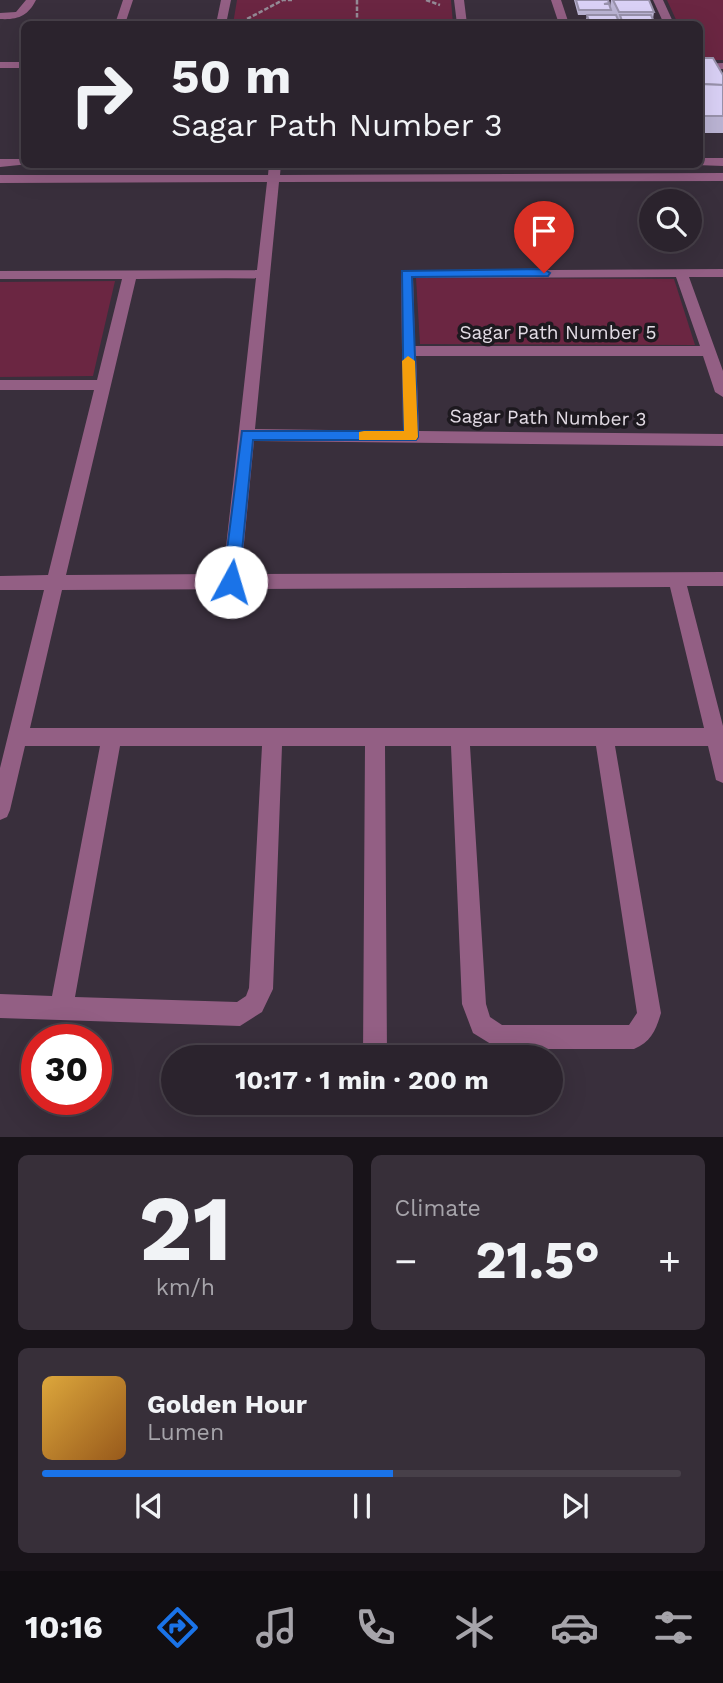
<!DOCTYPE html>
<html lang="en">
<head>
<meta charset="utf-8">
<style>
  body { margin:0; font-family:"Work Sans",sans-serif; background:#372f39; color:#f1f3f6; height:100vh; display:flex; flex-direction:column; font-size:26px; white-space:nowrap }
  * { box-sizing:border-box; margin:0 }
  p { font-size:23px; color:#a6a4aa }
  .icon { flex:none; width:38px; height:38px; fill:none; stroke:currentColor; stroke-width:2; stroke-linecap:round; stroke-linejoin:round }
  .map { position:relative; height:1137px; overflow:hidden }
  .details { display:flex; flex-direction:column; gap:18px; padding:18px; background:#181319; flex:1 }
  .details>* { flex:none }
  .banner { position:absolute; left:21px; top:21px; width:682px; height:147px; border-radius:10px; box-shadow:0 7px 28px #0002,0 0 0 2px #474049; background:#2b232d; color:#f1f3f6; overflow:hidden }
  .buttons { position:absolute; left:639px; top:189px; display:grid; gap:14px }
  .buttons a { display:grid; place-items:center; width:63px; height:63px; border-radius:50%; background:#2b232d; box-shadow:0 7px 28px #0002,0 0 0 2px #474049; font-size:35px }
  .speed { position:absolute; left:21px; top:1024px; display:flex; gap:14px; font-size:35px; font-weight:700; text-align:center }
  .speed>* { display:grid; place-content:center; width:91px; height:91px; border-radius:50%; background:#2b232d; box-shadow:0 7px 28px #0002,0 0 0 2px #474049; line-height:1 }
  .speed .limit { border:10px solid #d22; background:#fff; color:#111 }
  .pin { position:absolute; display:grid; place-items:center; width:60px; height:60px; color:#fff; margin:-72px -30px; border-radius:50% 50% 50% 0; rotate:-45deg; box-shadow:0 0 7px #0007 }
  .pin .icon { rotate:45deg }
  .me { position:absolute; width:77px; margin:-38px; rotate:6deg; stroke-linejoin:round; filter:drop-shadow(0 0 5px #0008) }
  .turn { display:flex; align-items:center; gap:24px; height:147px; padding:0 35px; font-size:32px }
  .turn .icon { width:91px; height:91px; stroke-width:2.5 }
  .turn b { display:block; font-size:49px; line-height:60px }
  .big { font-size:52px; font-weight:700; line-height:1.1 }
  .details .tile { flex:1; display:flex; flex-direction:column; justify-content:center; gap:10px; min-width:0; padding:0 24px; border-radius:10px; background:#372f39 }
  .details .dial { align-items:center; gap:0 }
  .dial b { font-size:91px; line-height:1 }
  .song { display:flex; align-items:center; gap:21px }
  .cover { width:84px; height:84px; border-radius:10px; background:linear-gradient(135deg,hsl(40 70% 55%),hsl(30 70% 35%)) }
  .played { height:7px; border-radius:4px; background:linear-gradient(90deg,#1a73e8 55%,#474049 55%) }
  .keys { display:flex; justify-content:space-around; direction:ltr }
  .heat { display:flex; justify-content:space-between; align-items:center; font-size:38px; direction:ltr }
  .details .tiles { flex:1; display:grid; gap:18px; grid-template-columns:1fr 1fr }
  .tile:last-child { grid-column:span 2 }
  .trip { position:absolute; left:161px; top:1045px; width:402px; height:70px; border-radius:35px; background:#2b232d; box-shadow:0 7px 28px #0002,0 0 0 2px #474049; font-weight:700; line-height:70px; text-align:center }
  .tabs { display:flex; height:112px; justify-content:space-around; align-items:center; background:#110e12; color:#a6a4aa }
  .tabs .icon { width:49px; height:49px }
  .tabs .on { color:#1a73e8 }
  .tabs b { font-size:32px; color:#f1f3f6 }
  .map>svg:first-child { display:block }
  .green { fill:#6b2642 }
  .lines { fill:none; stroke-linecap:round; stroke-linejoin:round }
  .path { stroke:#948b96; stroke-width:2.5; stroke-dasharray:4.5 2; stroke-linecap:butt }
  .minor { fill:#935f84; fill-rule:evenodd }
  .wall { fill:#bbb4d4 }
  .building { fill:#dad1f6; stroke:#9992ac; stroke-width:2 }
  .route { fill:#1a73e8; stroke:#114b97; stroke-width:2 }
  .slow { fill:#f59e0b }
  .labels { text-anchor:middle; stroke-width:7; stroke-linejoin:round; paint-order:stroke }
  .street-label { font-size:19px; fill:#e2dbe4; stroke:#1d191f }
</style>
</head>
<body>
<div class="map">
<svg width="723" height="1137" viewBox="0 0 723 1137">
  <rect width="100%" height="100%" fill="#392f3c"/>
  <g class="green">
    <path d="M237 0H451L453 24H233Z"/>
    <path d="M667 0H723V60H700V24H678Z"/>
    <path d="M416 278 674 279 695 345 420 344Z"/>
    <path d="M115 281 93 376 0 377V282Z"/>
  </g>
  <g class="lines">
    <g class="path">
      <path d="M357 0V24"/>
      <path d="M426 0 440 5"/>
      <path d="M239 24H294"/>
      <path d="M243 24 247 19 283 0H292"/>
    </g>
    <g class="minor">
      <path d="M26 0H36C28 16 18 20 0 19V13L16 12Z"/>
      <path d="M123 0H133L125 24H115Z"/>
      <path d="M221 0H231L226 24H216Z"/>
      <path d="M454 0H464L467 24H457Z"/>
      <path d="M551 0H561L569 24H559Z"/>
      <path d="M653 0H663L674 24H664Z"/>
      <rect x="0" y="62" width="24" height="6"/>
      <path d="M723 63V69L700 70V64Z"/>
      <path d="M700 158H723V166L696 165 700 164Z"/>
      <path d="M0 159H24V164H29L0 167Z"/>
      <path d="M269 164H281L280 175 723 173V181L279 182 255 429 403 431 401 271 723 269V277H689L723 371V397L715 392 703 356H416L419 431 723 434V446L254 441 241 574 723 572V586H687L723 726V783L716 780 708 746H615L661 1013C656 1030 651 1042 634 1049H499L473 1033 462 1004 451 746H385L387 1057H363L365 746H282L273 989 262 1012 240 1026 0 1018V994L52 996 100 746H25L10 810 7 817 0 820V768L44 590H0V576L48 575 94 390H0V380H97L122 279H0V271L257 270 267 182 0 183V175H268ZM676 277 700 346H415L413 278ZM256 278 223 574 66 575 136 279ZM670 587 704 728H30L62 590ZM120 746H262L249 988 246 996 237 1002 75 997ZM470 746H596L637 1013 629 1025H502L490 1017 486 1004Z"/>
    </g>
  </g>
  <g class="wall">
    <path d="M574 0H608L610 7 611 0H649L654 12 653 19 623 24H585L587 15H578Z"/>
    <path d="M700 58 723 75V133H700Z"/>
  </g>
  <g class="building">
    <path d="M576 0H608L609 3 604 4H609L611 10H579Z"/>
    <path d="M613 0H649L654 12H619Z"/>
    <path d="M587 15H616L620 24H590Z"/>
    <path d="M620 15H651L655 24H623Z"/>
    <path d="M700 58H713L723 75V85L700 84Z"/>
    <path d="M700 84 723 85V116H702L700 110Z"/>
  </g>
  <path class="route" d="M544 269 550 273 548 276 412 277 418 437 416 440H253L239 582 237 587H225L223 582 242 431H404L402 271Z"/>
  <path class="slow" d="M408 356 415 361 418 437 416 440H359V432L364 431H404L402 361Z"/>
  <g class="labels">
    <g class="street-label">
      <text x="558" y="339">Sagar Path Number 5</text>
      <text transform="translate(548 417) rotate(1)" y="7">Sagar Path Number 3</text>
    </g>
  </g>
</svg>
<div class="buttons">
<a><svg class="icon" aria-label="search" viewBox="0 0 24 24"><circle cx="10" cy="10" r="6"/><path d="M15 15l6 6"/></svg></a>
</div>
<div class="speed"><div class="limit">30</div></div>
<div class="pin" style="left:544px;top:273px;background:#d93025"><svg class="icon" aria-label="arrive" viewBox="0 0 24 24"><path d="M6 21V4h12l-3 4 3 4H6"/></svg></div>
<svg class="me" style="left:231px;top:582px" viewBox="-20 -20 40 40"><circle r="19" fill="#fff"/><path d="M0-13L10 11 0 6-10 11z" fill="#1a73e8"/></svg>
<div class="trip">10:17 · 1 min · 200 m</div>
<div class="banner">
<div class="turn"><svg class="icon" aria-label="right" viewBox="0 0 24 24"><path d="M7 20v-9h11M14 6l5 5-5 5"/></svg><div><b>50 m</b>Sagar Path Number 3</div></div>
</div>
</div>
<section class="details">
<div class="tiles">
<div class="tile dial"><b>21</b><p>km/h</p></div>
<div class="tile"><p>Climate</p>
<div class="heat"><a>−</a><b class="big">21.5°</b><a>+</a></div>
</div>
<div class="tile">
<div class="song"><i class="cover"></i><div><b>Golden Hour</b><p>Lumen</p></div></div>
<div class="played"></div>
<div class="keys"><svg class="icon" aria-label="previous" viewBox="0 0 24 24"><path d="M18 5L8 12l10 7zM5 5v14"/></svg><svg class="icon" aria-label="pause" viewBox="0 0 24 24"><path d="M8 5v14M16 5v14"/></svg><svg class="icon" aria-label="next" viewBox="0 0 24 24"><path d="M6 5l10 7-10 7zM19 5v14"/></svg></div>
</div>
</div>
</section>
<nav class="tabs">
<b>10:16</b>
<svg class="icon on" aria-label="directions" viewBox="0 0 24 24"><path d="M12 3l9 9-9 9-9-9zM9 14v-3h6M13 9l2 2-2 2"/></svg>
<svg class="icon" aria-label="music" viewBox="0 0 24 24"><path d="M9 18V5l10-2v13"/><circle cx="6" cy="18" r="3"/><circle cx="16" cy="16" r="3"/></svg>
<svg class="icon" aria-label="phone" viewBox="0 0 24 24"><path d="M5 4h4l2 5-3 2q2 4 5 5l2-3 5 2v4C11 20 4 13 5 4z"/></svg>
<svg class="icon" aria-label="climate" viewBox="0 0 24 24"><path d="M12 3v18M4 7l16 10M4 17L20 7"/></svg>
<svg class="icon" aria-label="car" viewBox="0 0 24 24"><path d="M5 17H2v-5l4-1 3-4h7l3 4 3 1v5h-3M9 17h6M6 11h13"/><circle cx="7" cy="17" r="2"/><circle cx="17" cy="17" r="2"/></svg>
<svg class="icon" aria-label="filters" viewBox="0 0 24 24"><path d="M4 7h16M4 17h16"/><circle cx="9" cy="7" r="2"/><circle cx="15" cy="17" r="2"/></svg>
</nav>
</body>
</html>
